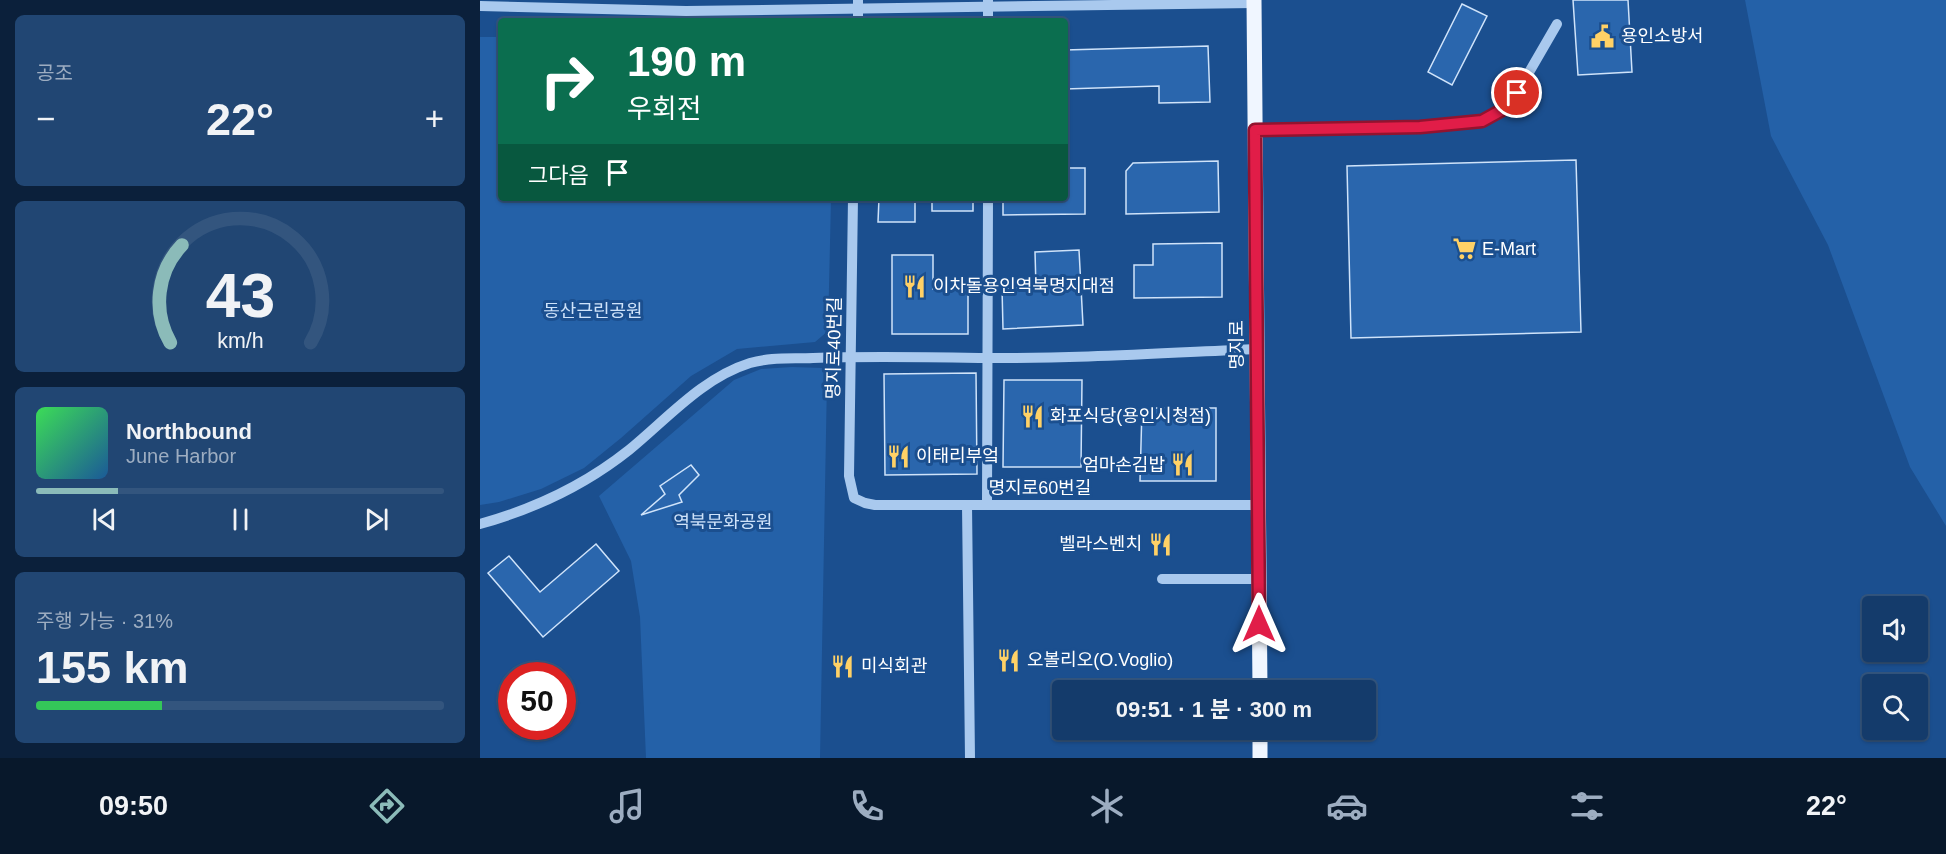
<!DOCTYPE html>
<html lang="ko">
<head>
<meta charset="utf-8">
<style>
  body { margin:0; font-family:Helvetica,"Noto Sans KR",sans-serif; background:#214673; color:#f1f3f6; height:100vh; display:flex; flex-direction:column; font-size:22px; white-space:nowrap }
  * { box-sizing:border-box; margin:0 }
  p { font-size:20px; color:#9dadc1 }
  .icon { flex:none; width:33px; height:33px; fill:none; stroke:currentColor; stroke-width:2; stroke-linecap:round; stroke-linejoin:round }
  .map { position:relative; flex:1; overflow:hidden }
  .sheet { display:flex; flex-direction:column; gap:15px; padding:15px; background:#0b203b; width:480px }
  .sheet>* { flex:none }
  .guide { position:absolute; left:18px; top:18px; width:570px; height:183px; border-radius:6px; box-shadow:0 2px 4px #0004,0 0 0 2px #33557e; background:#0b6e4f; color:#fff; overflow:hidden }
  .tools { position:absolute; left:1382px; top:596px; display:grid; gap:12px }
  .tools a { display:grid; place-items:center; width:66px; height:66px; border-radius:6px; background:#143b6b; box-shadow:0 2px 4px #0004,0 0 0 2px #33557e; font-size:30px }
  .speed { position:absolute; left:18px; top:662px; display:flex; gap:12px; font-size:30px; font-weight:700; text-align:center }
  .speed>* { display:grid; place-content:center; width:78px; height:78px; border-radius:50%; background:#143b6b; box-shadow:0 2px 4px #0004,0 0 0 2px #33557e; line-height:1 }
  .speed .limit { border:9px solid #d22; background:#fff; color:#111 }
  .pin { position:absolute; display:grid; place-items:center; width:51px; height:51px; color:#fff; margin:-26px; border:3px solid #fff; border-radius:50%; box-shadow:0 2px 6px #0007 }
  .me { position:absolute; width:66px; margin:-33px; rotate:0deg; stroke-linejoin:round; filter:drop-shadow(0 0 4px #0008) }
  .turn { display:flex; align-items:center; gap:21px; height:126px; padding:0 30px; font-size:27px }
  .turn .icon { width:78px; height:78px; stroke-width:2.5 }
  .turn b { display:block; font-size:42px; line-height:51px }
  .then { display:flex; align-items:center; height:57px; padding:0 30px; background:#0003; gap:12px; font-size:22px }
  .big { font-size:45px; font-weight:700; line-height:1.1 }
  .sheet .widget { flex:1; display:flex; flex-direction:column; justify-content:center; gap:9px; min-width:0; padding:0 21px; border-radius:9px; background:#214673 }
  .sheet .dial { align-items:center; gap:0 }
  .dial svg { height:156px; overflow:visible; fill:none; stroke:#33557e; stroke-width:7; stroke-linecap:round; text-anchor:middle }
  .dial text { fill:#f1f3f6; stroke:none }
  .song { display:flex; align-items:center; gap:18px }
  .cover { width:72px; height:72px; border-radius:9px; background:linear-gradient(135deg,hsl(130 70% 55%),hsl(210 70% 35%)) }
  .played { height:6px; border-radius:3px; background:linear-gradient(90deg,#8bbbb9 20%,#33557e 20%) }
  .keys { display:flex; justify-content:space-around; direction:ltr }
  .heat { display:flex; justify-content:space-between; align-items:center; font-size:33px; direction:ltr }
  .charge { height:9px; border-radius:4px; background:linear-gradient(90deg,#34c759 31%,#33557e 0) }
  .trip { position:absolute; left:572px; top:680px; width:324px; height:60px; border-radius:6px; background:#143b6b; box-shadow:0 2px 4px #0004,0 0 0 2px #33557e; font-weight:700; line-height:60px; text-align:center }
  .tabs { display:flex; height:96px; justify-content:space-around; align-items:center; background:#08182b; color:#9dadc1 }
  .tabs .icon { width:42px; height:42px }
  .tabs .on { color:#8bbbb9 }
  .tabs b { font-size:27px; color:#f1f3f6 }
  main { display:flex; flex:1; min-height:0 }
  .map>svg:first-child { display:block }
  .green { fill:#2461a8 }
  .building { fill:#2a66ad; stroke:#cfe3fa; stroke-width:1.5 }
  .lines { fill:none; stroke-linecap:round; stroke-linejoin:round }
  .minor { stroke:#a9c9ee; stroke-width:10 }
  .major { stroke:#f0f6ff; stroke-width:15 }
  .route-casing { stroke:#92132f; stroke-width:15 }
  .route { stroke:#e11d48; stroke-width:10 }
  .labels { text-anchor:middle; stroke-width:6; stroke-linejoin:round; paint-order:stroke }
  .poi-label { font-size:18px; fill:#fff; stroke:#1b4f8f; text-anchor:start }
  .park-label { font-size:18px; fill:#cfe3fa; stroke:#1b4f8f }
  .street-label { font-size:18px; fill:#fff; stroke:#1b4f8f }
</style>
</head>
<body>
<main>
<section class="sheet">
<div class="widget"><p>공조</p>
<div class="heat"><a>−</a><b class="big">22°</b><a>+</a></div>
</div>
<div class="widget dial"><svg viewBox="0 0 100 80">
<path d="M14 69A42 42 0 1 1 86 69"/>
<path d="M14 69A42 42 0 0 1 20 19" stroke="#8bbbb9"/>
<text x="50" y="56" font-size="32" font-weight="700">43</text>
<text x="50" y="72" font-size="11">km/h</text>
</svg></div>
<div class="widget">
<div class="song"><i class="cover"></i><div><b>Northbound</b><p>June Harbor</p></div></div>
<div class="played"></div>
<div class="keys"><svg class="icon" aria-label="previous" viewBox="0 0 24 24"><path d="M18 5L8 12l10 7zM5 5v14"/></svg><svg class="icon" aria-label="pause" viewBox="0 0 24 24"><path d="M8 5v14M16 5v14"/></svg><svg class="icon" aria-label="next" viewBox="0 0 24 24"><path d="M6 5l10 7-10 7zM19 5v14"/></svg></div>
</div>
<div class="widget"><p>주행 가능 · 31%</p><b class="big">155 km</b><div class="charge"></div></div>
</section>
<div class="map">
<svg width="1466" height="758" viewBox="0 0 1466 758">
  <rect width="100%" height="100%" fill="#1b4f8f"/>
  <g class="green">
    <path d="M1265 0H1466V526L1430 467 1348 245 1291 136Z"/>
    <path d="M0 37H21V198L351 199 348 331 335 342 257 349 211 376 141 438 104 468 61 489 19 502 0 505Z"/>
    <path d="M312 367 343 368 347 380 340 758H166L160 617 151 561 119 496 254 380 281 369Z"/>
  </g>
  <g class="building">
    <path d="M1093 0H1148L1152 72 1098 75Z"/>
    <path d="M982 4 1007 16 972 85 948 72Z"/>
    <path d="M728 46 730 102 679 103V86L585 89V50Z"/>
    <path d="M1096 160 1101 332 871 338 867 166Z"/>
    <path d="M738 161 739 212 646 214V171L653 163Z"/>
    <path d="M585 168H605V214L523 215V198H585Z"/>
    <path d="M399 198H435V222H398Z"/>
    <rect x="452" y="198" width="41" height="13"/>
    <path d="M742 243V297L654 298V265H673V244Z"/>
    <path d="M599 250 603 325 523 329 522 288 556 287 555 252Z"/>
    <path d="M412 255H453V289L488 290V334H412Z"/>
    <path d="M496 373 497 474 405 475 404 374Z"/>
    <path d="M524 380H602L601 467H523Z"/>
    <path d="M662 408H736V481H660Z"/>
    <path d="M211 465 219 475 199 495 202 502 161 515 185 494 180 486Z"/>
    <path d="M116 544 139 571 63 637 8 573 29 556 60 592Z"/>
  </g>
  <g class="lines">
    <g class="minor">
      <path d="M508 0V21"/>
      <path d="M0 6 206 11 774 3"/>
      <path d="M378 21V0"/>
      <path d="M775 130 940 127 1002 121 1022 110 1037 93 1077 24"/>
      <path d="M373 198 369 476 374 498 385 503 395 505H778"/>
      <path d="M487 505 490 758"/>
      <path d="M507 505 508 198"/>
      <path d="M0 524C54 509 105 485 149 450 187 419 222 378 270 363 289 357 312 359 333 358 389 356 444 357 500 358 593 359 685 353 777 349"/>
      <path d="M682 579H779"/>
    </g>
    <g class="major">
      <path d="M774 0 780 690"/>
      <path d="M780 729V758"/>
    </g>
  </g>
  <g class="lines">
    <defs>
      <path id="route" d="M779 624 775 130 940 127 1002 121 1022 110 1037 93"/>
    </defs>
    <use href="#route" class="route-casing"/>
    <use href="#route" class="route"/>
  </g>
  <defs>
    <symbol id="civic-bare" viewBox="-9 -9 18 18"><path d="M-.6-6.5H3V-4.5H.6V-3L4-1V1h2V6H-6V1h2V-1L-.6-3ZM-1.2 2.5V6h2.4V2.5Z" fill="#ffd166" stroke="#1b4f8f" stroke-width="2.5" paint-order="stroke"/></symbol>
    <symbol id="supermarket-bare" viewBox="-9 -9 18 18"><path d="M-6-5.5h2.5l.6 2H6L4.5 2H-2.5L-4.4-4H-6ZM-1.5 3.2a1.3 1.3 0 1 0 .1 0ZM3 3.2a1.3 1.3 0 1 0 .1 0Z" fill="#ffd166" stroke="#1b4f8f" stroke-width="2.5" paint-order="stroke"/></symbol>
    <symbol id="restaurant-bare" viewBox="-9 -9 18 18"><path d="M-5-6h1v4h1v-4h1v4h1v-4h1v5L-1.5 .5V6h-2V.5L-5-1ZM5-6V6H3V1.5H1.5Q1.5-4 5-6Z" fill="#ffd166" stroke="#1b4f8f" stroke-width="2.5" paint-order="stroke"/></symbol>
  </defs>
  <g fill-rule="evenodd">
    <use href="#civic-bare" x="1106" y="20" width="33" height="33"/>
    <use href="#supermarket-bare" x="968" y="232" width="33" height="33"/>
    <use href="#restaurant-bare" x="418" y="270" width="33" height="33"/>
    <use href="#restaurant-bare" x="536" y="400" width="33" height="33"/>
    <use href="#restaurant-bare" x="402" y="440" width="33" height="33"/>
    <use href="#restaurant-bare" x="686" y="448" width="33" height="33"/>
    <use href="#restaurant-bare" x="664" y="528" width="33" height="33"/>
    <use href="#restaurant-bare" x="512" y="644" width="33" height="33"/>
    <use href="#restaurant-bare" x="346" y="650" width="33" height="33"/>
  </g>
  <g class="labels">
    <g class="poi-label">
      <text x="1141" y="42">용인소방서</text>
      <text x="1002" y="255">E-Mart</text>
      <text x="453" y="292">이차돌용인역북명지대점</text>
      <text x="570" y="422">화포식당(용인시청점)</text>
      <text x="436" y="462">이태리부엌</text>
      <text x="685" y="471" text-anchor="end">엄마손김밥</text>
      <text x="662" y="550" text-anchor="end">벨라스벤치</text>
      <text x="547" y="666">오볼리오(O.Voglio)</text>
      <text x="381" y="672">미식회관</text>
    </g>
    <g class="park-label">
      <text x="113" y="317">동산근린공원</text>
      <text x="243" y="528">역북문화공원</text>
    </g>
    <g class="street-label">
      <text transform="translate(757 345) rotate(-90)" y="6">명지로</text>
      <text transform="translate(354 348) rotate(-89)" y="6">명지로40번길</text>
      <text x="560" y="494">명지로60번길</text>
    </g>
  </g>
</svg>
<div class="tools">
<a><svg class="icon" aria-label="sound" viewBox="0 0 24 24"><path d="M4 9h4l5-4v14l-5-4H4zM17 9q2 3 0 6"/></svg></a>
<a><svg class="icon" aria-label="search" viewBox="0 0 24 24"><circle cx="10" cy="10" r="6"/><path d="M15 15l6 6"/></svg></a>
</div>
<div class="speed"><div class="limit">50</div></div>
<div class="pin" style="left:1037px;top:93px;background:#d93025"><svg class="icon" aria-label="arrive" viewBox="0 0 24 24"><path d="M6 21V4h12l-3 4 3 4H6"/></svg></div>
<svg class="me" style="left:779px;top:624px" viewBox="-20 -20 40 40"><path d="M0-17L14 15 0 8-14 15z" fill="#e11d48" stroke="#fff" stroke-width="4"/></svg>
<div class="trip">09:51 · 1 분 · 300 m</div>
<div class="guide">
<div class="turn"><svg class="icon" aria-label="right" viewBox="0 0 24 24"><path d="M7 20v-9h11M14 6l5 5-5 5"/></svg><div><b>190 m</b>우회전</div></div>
<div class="then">그다음<svg class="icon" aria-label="arrive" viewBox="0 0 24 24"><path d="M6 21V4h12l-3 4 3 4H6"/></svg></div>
</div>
</div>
</main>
<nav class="tabs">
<b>09:50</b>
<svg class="icon on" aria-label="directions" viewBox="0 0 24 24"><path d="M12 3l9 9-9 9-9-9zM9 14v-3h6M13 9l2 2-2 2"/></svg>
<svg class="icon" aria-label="music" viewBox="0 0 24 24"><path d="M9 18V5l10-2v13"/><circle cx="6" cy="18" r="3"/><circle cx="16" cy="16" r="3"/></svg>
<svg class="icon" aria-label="phone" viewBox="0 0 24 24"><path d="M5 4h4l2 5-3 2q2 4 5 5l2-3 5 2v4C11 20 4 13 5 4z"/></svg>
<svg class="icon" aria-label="climate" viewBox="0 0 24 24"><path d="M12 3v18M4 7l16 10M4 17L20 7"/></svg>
<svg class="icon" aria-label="car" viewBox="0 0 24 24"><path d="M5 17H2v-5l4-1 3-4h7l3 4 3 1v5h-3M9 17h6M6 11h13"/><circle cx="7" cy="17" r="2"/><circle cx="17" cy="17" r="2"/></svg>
<svg class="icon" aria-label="filters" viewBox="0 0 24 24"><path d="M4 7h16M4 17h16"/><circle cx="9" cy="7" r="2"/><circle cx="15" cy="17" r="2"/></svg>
<b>22°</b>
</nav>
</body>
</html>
